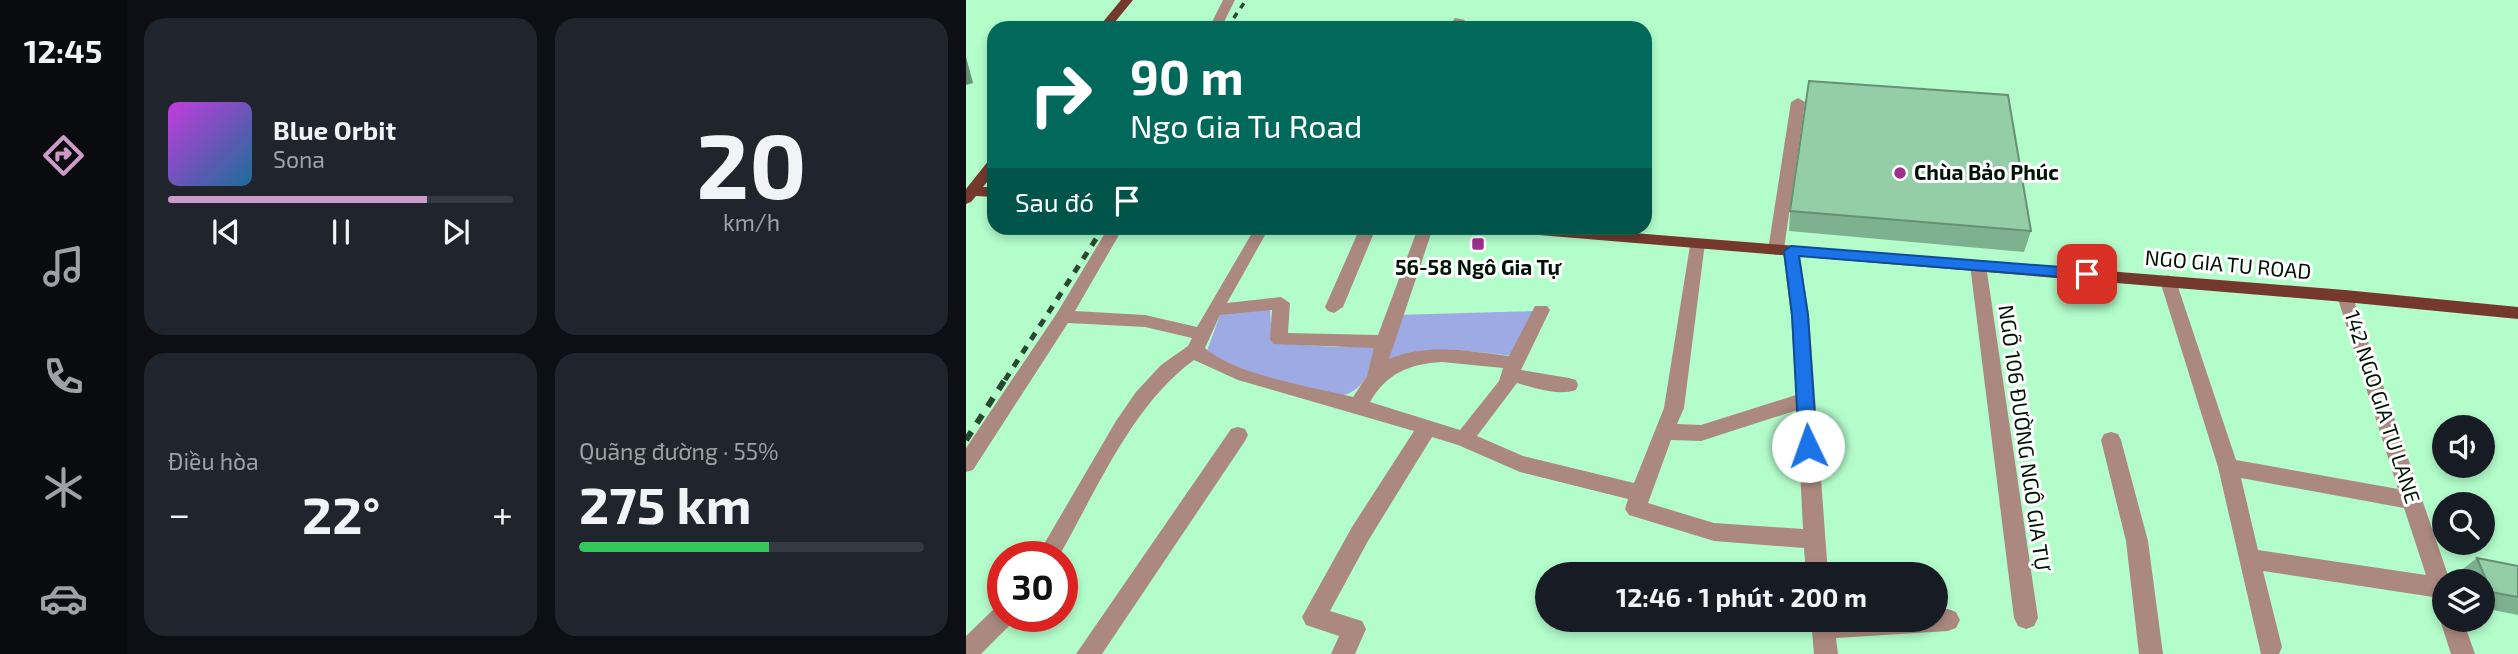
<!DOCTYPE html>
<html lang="vi">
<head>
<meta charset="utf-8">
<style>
  body { margin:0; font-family:"Exo 2",sans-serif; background:#20242c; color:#f1f3f6; height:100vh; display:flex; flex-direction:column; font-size:26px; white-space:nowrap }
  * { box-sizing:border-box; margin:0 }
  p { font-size:23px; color:#9ea1a6 }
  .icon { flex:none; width:38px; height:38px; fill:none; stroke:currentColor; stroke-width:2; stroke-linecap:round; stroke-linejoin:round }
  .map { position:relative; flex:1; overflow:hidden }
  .panel { display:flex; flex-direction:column; gap:18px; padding:18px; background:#0d0f14; width:840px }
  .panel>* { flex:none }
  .banner { position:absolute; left:21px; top:21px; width:665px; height:214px; border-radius:21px; box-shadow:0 4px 10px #0003; background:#00695c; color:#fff; overflow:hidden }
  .tools { position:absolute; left:1466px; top:415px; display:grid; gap:14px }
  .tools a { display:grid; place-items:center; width:63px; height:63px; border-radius:50%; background:#171b24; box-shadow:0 4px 10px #0003; font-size:35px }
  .speed { position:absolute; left:21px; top:541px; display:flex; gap:14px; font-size:35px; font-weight:700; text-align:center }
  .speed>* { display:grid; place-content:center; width:91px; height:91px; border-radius:50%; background:#171b24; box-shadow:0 4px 10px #0003; line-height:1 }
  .speed .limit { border:10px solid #d22; background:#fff; color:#111 }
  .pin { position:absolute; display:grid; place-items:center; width:60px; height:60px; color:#fff; margin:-30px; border-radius:14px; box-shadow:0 4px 10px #0006 }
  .me { position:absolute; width:77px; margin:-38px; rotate:357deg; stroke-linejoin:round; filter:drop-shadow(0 0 5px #0008) }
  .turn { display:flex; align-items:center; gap:24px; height:147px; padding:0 28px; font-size:32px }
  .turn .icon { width:91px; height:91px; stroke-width:2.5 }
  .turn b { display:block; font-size:49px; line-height:60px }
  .then { display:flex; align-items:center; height:66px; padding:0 28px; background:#0003; gap:14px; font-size:26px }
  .big { font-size:52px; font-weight:700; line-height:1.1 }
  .panel .tile { flex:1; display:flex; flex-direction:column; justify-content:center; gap:10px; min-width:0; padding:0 24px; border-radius:21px; background:#20242c }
  .panel .dial { align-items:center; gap:0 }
  .dial b { font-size:91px; line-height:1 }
  .song { display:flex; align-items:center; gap:21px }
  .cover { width:84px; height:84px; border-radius:10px; background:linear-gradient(135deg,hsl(290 70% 55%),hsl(200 70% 35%)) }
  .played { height:7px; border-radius:4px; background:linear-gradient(90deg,#cc9bc7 75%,#363941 75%) }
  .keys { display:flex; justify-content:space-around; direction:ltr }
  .heat { display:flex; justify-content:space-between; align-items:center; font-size:38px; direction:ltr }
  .charge { height:10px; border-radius:5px; background:linear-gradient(90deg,#34c759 55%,#363941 0) }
  .panel .tiles { flex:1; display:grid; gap:18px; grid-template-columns:repeat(2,1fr) }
  .trip { position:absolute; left:569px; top:562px; width:413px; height:70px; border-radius:35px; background:#171b24; box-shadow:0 4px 10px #0003; font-weight:700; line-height:70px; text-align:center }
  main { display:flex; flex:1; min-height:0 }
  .tabs { display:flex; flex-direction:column; width:126px; justify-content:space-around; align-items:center; background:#090b0e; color:#9ea1a6 }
  .tabs .icon { width:49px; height:49px }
  .tabs .on { color:#cc9bc7 }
  .tabs b { font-size:32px; color:#f1f3f6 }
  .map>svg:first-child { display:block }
  .water { fill:#9daae3 }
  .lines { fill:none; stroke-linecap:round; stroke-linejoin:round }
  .minor { fill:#ac8980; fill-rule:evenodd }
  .major { fill:#74392c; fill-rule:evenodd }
  .rail-far2 { stroke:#284831; stroke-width:3.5; stroke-dasharray:6 6; stroke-linecap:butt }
  .rail-far1 { stroke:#284831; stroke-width:5; stroke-dasharray:8 8; stroke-linecap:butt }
  .rail { stroke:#284831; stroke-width:6; stroke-dasharray:10 10; stroke-linecap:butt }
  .wall { fill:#7eb18f }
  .shaded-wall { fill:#679074 }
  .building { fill:#93cea6; stroke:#679074; stroke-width:2 }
  .route { fill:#1a73e8; stroke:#114b97; stroke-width:2 }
  .poi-dot { fill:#9f308e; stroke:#fff; stroke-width:2.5 }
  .labels { text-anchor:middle; stroke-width:6; stroke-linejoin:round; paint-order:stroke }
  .poi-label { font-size:21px; font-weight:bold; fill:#001405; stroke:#fff; text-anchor:start }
  .street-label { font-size:21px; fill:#001405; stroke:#fff }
</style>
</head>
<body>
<main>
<nav class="tabs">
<b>12:45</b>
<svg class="icon on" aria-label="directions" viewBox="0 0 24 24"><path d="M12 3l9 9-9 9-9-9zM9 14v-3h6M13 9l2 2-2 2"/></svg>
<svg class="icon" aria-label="music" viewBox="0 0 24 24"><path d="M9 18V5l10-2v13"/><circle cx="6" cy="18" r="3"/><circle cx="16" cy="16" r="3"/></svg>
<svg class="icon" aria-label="phone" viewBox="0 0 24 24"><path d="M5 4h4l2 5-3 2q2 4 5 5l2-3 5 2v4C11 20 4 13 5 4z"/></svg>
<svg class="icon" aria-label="climate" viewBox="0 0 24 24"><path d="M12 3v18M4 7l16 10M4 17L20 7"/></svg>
<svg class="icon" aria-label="car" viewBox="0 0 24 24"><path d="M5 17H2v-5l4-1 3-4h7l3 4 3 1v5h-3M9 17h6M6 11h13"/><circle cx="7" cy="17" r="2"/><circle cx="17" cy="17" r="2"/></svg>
</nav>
<section class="panel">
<div class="tiles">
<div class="tile">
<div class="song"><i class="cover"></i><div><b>Blue Orbit</b><p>Sona</p></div></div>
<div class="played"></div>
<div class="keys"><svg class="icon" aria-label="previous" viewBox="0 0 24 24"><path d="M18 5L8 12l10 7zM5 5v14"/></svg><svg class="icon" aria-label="pause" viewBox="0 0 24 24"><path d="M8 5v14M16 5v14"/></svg><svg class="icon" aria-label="next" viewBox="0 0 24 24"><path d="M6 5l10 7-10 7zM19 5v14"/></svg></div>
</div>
<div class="tile dial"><b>20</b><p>km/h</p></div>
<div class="tile"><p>Điều hòa</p>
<div class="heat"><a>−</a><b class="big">22°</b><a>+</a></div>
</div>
<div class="tile"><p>Quãng đường · 55%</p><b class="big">275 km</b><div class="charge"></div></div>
</div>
</section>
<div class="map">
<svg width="1552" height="654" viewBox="0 0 1552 654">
  <rect width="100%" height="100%" fill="#b3fdcb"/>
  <g class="water">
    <path d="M304 307 306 343 368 347 413 345C407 367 397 395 371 396 331 385 275 375 241 351L254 315Z"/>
    <path d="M569 311 547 356C504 352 459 342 420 363L431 315Z"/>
  </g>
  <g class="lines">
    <g class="minor">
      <path d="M257 0H269L255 28H243Z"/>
      <path d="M489 18 499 20 493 28H481Z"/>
      <path d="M832 98 839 102 818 249 825 246 833 251 843 315 862 574H840L838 548 748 541 663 515 659 509 662 499 554 472 492 445 466 437 402 541 364 611 396 621 400 629 389 654H365L373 636 340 625 336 617 386 527 448 431 272 380 228 360C166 405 131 490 93 556H71L150 421 170 392 195 365 222 346 226 338 179 327 102 323 7 470 0 472V448L91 313 142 228H157L109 311 179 315 231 327 289 228H303L261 303 315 297 324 303 322 333 412 335 452 228H467L423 359C462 343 502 351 543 356L569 306H581L584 310 555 370 603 378 610 380 612 385 610 390C592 396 568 388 551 383L511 436 557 456 668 483 698 408 725 239H737L739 243 718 408 711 424 735 425 830 395 825 315 817 252 810 255 802 250 825 102ZM306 310 304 339 307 344 408 348 401 376 387 397C347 387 269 375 239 348L254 315ZM476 362 537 368 533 381 494 430 404 402C421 373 443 364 476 362ZM831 410 837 529 748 523 682 503 705 440 735 441Z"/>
      <path d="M394 228H410L377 307 368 313 362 311 359 307Z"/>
      <path d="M1012 260 1020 265 1072 618 1068 626 1060 629 1052 626 1048 618 1004 265Z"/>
      <path d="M1202 275 1210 281 1270 460 1432 489 1371 296 1379 290 1385 292 1484 581H1479V610L1471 607 1467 597 1297 571 1316 647 1313 654H1295L1252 467 1194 281ZM1275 478 1438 508 1460 575 1292 550Z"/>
      <path d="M272 427 279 429 282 435 279 441 136 654H110L265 429Z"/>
      <path d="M1145 432 1152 434 1155 440 1182 541 1197 654H1173L1160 541 1135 440 1138 434Z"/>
      <path d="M37 605V616H49L45 624 15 654H0V636L29 608Z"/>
      <path d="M982 609 990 612 994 620 990 628 982 631 870 638 872 654H848L845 620H970V610Z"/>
      <path d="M1479 612V620H1497L1509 654H1485L1474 620Z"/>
    </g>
    <g class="major">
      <path d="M155 0H167L144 28H132Z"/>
      <path d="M28 159V173L17 187H28V197L10 196 5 202 0 204V189L23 160Z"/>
      <path d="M543 228H605L1379 290 1552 307V319L1379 302 550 233Z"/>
    </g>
    <path class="rail-far2" d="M261 28 280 0"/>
    <path class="rail-far1" d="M39 380 137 228"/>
    <path class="rail" d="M0 440 40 378"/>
  </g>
  <g class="wall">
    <path d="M824 211 1065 231 1058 252 823 231Z"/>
    <path d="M1511 558 1552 566V615L1517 608V581H1497L1493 572Z"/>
  </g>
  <path class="shaded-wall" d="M0 57 7 83 0 85Z"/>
  <g class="building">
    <path d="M843 81 1042 95 1065 231 824 211Z"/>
    <path d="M1511 558 1552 566V597L1525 592Z"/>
  </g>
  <path class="route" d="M825 246 1121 269 1128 274 1121 279 833 256 842 315 851 446 848 451 842 454 836 451 833 446 826 315 818 251Z"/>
  <g class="poi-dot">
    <circle cx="934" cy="173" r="7"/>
    <rect x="505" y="237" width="14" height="14" rx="3.5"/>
  </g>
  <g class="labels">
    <g class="poi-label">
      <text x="948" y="180">Chùa Bảo Phúc</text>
      <text x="512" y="275" text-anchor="middle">56-58 Ngô Gia Tự</text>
    </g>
    <g class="street-label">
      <text transform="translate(1262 265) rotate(5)" y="7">NGO GIA TU ROAD</text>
      <text transform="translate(1416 407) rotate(72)" y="7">142 NGO GIA TU LANE</text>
      <text transform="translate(1058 438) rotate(82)" y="7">NGÕ 106 ĐƯỜNG NGÔ GIA TỰ</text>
    </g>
  </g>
</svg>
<div class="tools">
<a><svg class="icon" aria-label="sound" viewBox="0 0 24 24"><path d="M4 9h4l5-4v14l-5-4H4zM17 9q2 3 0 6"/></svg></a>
<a><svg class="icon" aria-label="search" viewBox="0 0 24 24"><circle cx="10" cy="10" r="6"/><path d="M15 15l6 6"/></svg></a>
<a><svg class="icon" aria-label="layers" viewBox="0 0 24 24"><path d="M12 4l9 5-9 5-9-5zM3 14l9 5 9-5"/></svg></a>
</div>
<div class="speed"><div class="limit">30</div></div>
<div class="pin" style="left:1121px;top:274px;background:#d93025"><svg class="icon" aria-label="arrive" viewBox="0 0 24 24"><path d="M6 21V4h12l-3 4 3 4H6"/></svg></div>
<svg class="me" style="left:842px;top:446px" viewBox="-20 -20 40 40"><circle r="19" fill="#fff"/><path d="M0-13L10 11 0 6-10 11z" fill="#1a73e8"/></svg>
<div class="trip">12:46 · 1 phút · 200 m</div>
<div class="banner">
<div class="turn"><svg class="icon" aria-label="right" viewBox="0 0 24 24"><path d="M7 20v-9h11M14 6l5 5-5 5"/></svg><div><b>90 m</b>Ngo Gia Tu Road</div></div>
<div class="then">Sau đó<svg class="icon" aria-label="arrive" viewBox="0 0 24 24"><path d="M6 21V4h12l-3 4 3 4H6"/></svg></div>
</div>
</div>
</main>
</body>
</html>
